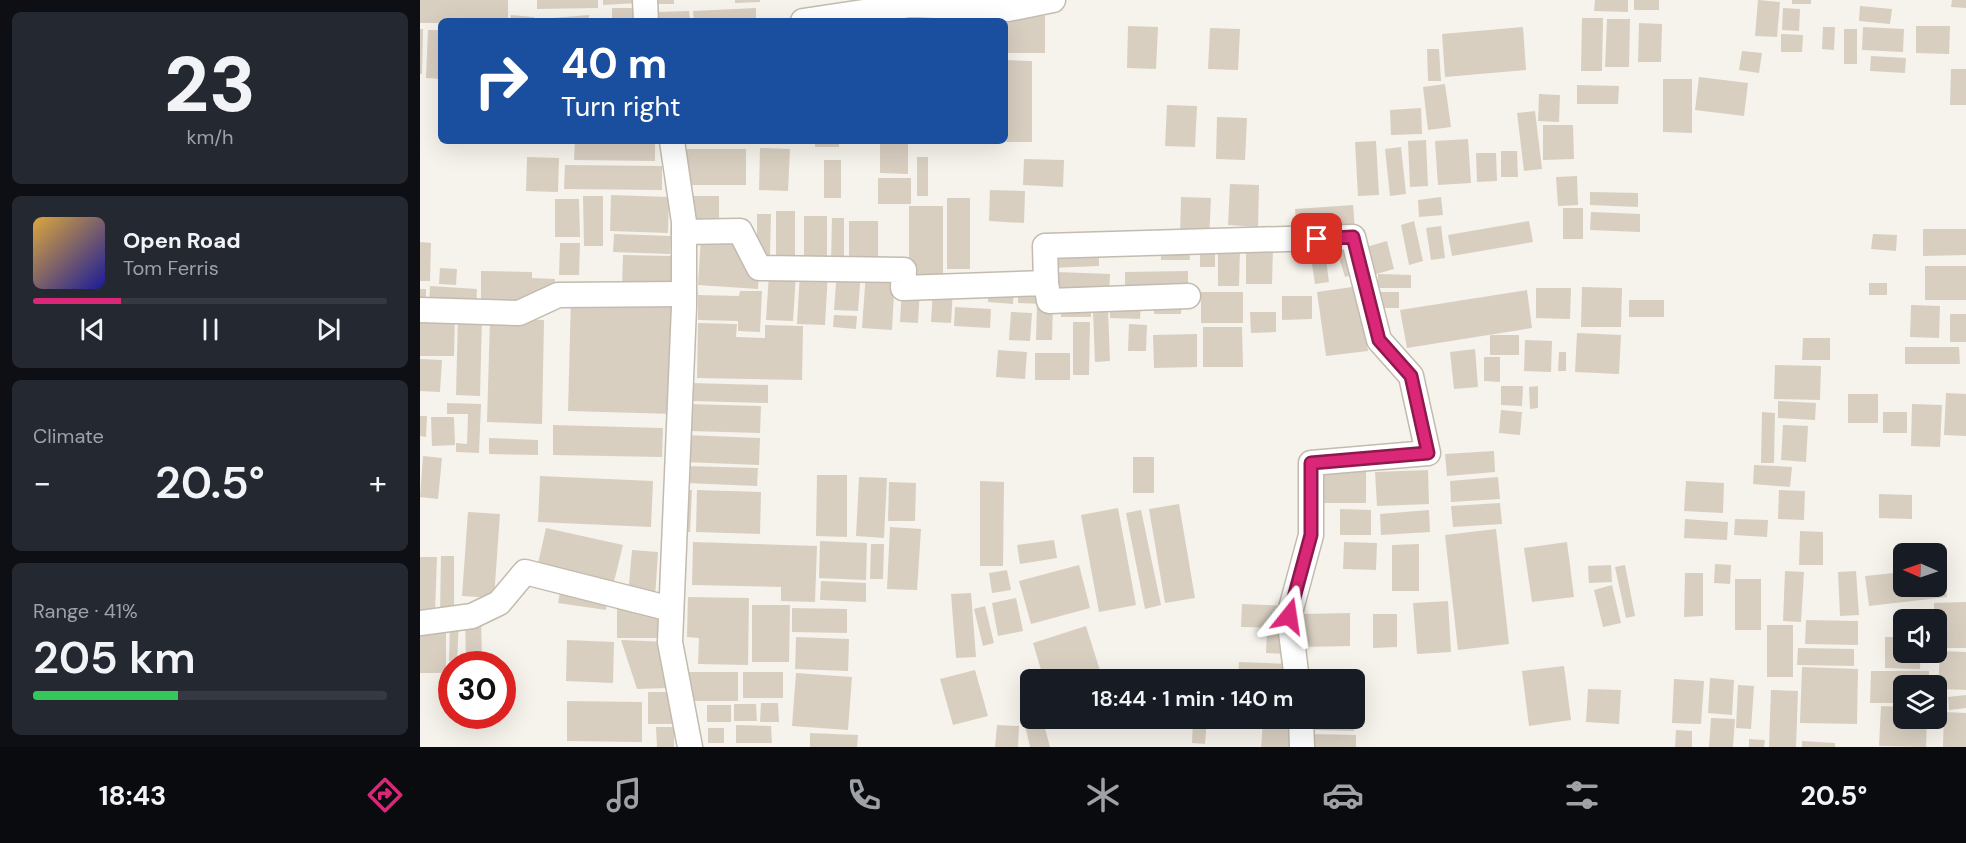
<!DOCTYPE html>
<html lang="en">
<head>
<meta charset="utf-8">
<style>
  body { margin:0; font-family:"DM Sans",sans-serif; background:#242831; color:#f1f3f6; height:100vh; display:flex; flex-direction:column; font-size:22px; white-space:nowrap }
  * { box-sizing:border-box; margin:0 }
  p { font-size:20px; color:#9ea1a6 }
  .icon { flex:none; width:33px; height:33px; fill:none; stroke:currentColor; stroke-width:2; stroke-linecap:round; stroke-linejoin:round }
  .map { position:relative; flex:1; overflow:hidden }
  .drawer { display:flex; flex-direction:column; gap:12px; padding:12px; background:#0d0f14; width:420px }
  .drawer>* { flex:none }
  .hud { position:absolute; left:18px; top:18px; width:570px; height:126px; border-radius:9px; box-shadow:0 6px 24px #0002; background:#1a4fa0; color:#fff; overflow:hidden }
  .needle { width:39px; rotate:272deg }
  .fabs { position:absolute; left:1473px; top:543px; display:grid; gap:12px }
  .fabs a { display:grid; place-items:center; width:54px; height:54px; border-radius:9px; background:#171b24; box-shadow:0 6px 24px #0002; font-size:30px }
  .speed { position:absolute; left:18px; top:651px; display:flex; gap:12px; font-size:30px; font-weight:700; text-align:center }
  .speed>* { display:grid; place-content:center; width:78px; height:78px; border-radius:50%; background:#171b24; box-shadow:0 6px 24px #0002; line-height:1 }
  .speed .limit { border:9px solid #d22; background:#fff; color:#111 }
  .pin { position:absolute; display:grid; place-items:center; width:51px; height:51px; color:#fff; margin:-26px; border-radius:12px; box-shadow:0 3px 9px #0006 }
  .me { position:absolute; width:66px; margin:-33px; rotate:15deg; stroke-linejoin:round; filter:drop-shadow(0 0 4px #0008) }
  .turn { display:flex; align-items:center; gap:21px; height:126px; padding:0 24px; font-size:27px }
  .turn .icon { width:78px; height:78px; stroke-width:2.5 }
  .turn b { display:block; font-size:42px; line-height:51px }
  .big { font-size:45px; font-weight:600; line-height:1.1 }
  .drawer .widget { flex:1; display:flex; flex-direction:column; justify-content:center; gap:9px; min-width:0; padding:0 21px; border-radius:9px; background:#242831 }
  .drawer .dial { align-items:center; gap:0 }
  .dial b { font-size:78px; line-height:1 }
  .song { display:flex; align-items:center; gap:18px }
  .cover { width:72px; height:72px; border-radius:9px; background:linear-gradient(135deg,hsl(40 70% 55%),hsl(240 70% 35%)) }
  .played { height:6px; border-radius:3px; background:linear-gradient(90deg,#db2777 25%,#363941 25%) }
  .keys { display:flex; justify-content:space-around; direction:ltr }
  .heat { display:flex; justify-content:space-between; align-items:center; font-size:33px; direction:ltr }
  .charge { height:9px; border-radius:4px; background:linear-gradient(90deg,#34c759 41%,#363941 0) }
  .trip { position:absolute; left:600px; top:669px; width:345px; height:60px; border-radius:9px; background:#171b24; box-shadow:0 6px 24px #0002; font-weight:600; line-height:60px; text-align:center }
  .tab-bar { display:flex; height:96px; justify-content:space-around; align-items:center; background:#090b0e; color:#9ea1a6 }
  .tab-bar .icon { width:42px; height:42px }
  .tab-bar .selected { color:#db2777 }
  .tab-bar b { font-size:27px; color:#f1f3f6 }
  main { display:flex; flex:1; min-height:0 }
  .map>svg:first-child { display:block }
  .building { fill:#d8cfc1 }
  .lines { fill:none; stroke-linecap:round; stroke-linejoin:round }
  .minor-casing { stroke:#c2bbae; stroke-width:27 }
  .minor { stroke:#fff; stroke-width:24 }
  .route-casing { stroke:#8e194d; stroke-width:15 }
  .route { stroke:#db2777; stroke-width:10 }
</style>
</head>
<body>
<main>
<section class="drawer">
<div class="widget dial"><b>23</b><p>km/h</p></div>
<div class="widget">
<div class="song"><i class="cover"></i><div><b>Open Road</b><p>Tom Ferris</p></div></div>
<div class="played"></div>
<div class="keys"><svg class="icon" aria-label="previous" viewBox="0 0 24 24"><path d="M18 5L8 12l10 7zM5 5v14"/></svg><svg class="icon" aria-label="pause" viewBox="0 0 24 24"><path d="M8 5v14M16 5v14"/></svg><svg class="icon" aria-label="next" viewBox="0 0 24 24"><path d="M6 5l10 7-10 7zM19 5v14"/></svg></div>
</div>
<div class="widget"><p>Climate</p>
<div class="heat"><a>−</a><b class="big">20.5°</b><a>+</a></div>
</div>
<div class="widget"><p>Range · 41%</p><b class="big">205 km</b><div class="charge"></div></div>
</section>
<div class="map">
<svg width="1546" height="747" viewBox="0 0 1546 747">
  <rect width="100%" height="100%" fill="#f6f3ec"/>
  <g class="building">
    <path d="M0 0H88V21H21V23H0Z"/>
    <path d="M117 0H178V8L117 9Z"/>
    <path d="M183 0H219V3L183 5Z"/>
    <rect x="234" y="0" width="20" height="4"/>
    <path d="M315 0H340V2L315 3Z"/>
    <path d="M1175 0H1208V12L1174 11Z"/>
    <rect x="1214" y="0" width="25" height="10"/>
    <path d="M1338 0 1360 2 1357 37 1335 36Z"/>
    <rect x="1372" y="0" width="19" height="4"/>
    <path d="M1532 0H1546V8L1531 7Z"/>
    <path d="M1440 6 1472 9 1470 24 1439 21Z"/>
    <rect x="192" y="8" width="29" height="13"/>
    <path d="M336 8V21H274L273 11Z"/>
    <path d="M1363 8 1380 9 1379 31 1362 30Z"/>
    <path d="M269 11 270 21H238V12Z"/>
    <rect x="505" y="14" width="19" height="7"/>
    <path d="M91 15 114 17V21H90Z"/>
    <path d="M169 15V21H120V19Z"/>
    <path d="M583 15 625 16V53H585V21H582Z"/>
    <rect x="473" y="16" width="26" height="5"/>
    <path d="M1162 18H1183L1182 71H1161Z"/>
    <path d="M1187 19H1210L1209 67H1185Z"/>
    <path d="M1219 23 1242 24 1241 62H1218Z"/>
    <path d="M708 26 738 27 736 69 707 68Z"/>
    <path d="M1496 26H1530L1529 54 1496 53Z"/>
    <path d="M1103 27 1106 70 1025 77 1022 34Z"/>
    <path d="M1403 27H1415L1414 50 1402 49Z"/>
    <path d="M1443 27 1484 29 1483 52 1442 50Z"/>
    <path d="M790 28 820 29 818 70 788 69Z"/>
    <path d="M0 29H3L2 74H0Z"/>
    <rect x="1424" y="29" width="13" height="35"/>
    <path d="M8 30H21V79L6 78Z"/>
    <path d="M1361 34 1383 35 1382 52H1361Z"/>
    <path d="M1007 49H1019L1021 81H1008Z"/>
    <path d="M1322 51 1342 53 1339 73 1319 70Z"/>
    <path d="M1451 56 1486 58 1485 73 1450 71Z"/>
    <path d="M586 60 612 61V142H586Z"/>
    <path d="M1531 69H1546V105H1530Z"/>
    <path d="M1279 77 1328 83 1324 116 1275 110Z"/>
    <path d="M1243 79H1272V133L1243 132Z"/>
    <path d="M1025 84 1031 127 1008 130 1003 87Z"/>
    <path d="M1157 85 1199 86 1198 104H1157Z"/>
    <path d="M1119 94 1140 95 1139 122 1118 121Z"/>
    <path d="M747 105 777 106 775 147 745 146Z"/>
    <path d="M1001 108 1002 134 971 135 970 110Z"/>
    <path d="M1115 111 1122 169 1104 171 1097 113Z"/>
    <path d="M797 117 827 118 825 160 796 159Z"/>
    <path d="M1123 125H1153L1154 159 1123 160Z"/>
    <path d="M1048 139 1051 183 1018 185 1015 141Z"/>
    <path d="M1006 140 1008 186 990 187 988 141Z"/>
    <path d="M155 141H235V161L154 160Z"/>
    <rect x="395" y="141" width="24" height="6"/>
    <path d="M956 141 959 195 938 196 935 142Z"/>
    <path d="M460 142H488V174L460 173Z"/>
    <path d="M981 147 986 194 970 196 965 149Z"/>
    <path d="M340 148 370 149 368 191 339 190Z"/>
    <rect x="265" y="149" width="61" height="36"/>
    <path d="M1081 151H1097L1098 177H1081Z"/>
    <path d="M1056 153H1076L1077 181 1057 182Z"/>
    <path d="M107 157 139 158 138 192 106 191Z"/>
    <rect x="497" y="157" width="11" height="39"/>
    <path d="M604 159 644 160 643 187 603 185Z"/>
    <rect x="404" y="160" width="17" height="38"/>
    <path d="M145 165 242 166V190L144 189Z"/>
    <path d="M1157 176 1158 205 1138 206 1136 177Z"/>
    <rect x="458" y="178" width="33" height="26"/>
    <path d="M810 184 839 185 838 227 808 225Z"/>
    <path d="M570 190 605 191 604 223 569 221Z"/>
    <path d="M1170 192 1218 193V207L1170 205Z"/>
    <path d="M191 195 249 197 248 233 190 231Z"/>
    <path d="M163 196H183V246H164Z"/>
    <path d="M268 196H299V227L268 228Z"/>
    <path d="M761 197 791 198 789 240 760 239Z"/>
    <path d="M1021 197 1023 215 999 217 998 200Z"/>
    <rect x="527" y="198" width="23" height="71"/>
    <path d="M135 199H159L160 237H135Z"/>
    <path d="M933 205 935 229 877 233 875 209Z"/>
    <rect x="489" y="206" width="34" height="73"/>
    <rect x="1143" y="208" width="20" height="31"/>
    <rect x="356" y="211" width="19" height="53"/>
    <path d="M1171 212 1220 214V232L1170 230Z"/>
    <path d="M337 214H351L350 255H337Z"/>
    <rect x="384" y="216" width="23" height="47"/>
    <path d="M412 218H424V263H411Z"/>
    <path d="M429 221H458V265L429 266Z"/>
    <path d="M994 221 1003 261 989 265 981 225Z"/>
    <path d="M1109 221 1113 242 1032 256 1028 235Z"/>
    <path d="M1021 226 1025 258 1011 260 1006 228Z"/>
    <path d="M1503 229H1546V255L1503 256Z"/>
    <path d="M194 234 251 236 250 254 193 252Z"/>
    <path d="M1453 234 1477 235 1476 251 1451 249Z"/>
    <path d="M281 236 319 238 339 273 338 289 278 285Z"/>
    <path d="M928 240 939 272 925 277 915 244Z"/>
    <path d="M967 241 974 269 953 275 946 247Z"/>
    <path d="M0 242 11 243 10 281H0Z"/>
    <path d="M140 243H160L159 275H139Z"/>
    <path d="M904 243 909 282 895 284 889 245Z"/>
    <path d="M769 245 770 260H741V246Z"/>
    <rect x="780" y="247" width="15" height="20"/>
    <path d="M826 247H853L852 284H826Z"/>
    <path d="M798 249H820L819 286H798Z"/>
    <path d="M679 250V266L629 268V251Z"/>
    <path d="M203 255 252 256 251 288 202 287Z"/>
    <rect x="1505" y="266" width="41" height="34"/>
    <path d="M20 268 37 269 36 285 19 284Z"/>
    <path d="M417 270 441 271 438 311 414 310Z"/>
    <path d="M61 271 112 272V278L135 279 134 294 112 293 111 306 61 305Z"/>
    <path d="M380 271 408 272 405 325 377 324Z"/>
    <path d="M768 271V291L705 292V272Z"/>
    <path d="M446 272 475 274 472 330 442 328Z"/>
    <path d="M637 272 690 274 689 295 637 294Z"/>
    <path d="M349 273 376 275 373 321 346 320Z"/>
    <path d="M958 274 991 275V288H958Z"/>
    <rect x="1449" y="283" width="18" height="12"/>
    <path d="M10 286 57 289 56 307 9 304Z"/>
    <path d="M939 286 948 351 906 356 897 292Z"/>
    <path d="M569 287 594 288 593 304 568 302Z"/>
    <path d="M598 287 624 288V304L598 303Z"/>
    <path d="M1162 287 1202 288 1201 327H1161Z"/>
    <path d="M482 288 500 289 498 323 480 322Z"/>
    <path d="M1116 288H1151L1150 319 1116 318Z"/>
    <rect x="0" y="289" width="6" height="18"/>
    <path d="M513 289 533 290 531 323 511 322Z"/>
    <path d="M1107 290 1112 328 987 348 980 310Z"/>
    <path d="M320 291H342L340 332 318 331V321L278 320V295L319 296Z"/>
    <rect x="781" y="292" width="42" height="31"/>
    <path d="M958 292H979V308H959Z"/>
    <path d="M862 296H892V319L862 320Z"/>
    <path d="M151 297 257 300 254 414 148 411Z"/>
    <path d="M690 298 721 299 720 319 690 318Z"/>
    <path d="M734 299 762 300 761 314H734Z"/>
    <rect x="1209" y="300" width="35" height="17"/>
    <rect x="641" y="303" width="30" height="14"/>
    <path d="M1491 305 1520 306 1519 338 1490 337Z"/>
    <path d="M617 306H633L632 340H616Z"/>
    <path d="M535 307 571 309 570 328 534 326Z"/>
    <path d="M688 310 690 361 675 362 673 311Z"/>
    <path d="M591 312 612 313 610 341 589 340Z"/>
    <path d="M830 312H856V332L831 333Z"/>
    <path d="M0 314 35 315 34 356H0Z"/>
    <rect x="1530" y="314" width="16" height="28"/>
    <path d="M38 315 62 316 60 396 36 395Z"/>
    <path d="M414 315 437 316 436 329 413 327Z"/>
    <path d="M70 318 124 320 122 424 67 422Z"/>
    <path d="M653 322H670L669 375H653Z"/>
    <path d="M278 323 317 324 316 337 345 338V325L383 326 382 380 277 378Z"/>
    <path d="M709 324 727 325 726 351H708Z"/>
    <path d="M783 327H822L823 367H783Z"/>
    <path d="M1157 333 1201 335 1199 374 1155 372Z"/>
    <path d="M777 334V367L734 368 733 335Z"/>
    <rect x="1070" y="335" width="29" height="20"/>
    <path d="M1383 338H1410V360H1382Z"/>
    <path d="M1105 340 1132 341 1131 372 1104 371Z"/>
    <path d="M1485 347H1539L1540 364H1485Z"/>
    <path d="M1055 349 1058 387 1034 389 1030 352Z"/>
    <path d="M578 350 607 352 605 379 576 377Z"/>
    <path d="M1139 352H1146V371H1138Z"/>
    <rect x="615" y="353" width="35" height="27"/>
    <path d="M1064 357H1080V382L1064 381Z"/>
    <path d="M0 359 22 360 20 392 0 391Z"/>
    <path d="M1355 365 1401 366 1400 400 1354 399Z"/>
    <path d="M271 383 348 385V403L271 401Z"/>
    <path d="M1081 386H1103L1102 406 1081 405Z"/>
    <path d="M1118 386V408L1110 409 1109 387Z"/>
    <path d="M1526 393 1546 394V436L1524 435Z"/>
    <rect x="1428" y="394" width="30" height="29"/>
    <path d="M1358 401 1396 403 1395 420 1358 418Z"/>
    <path d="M27 403 61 404 59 453 36 452V443L47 444 48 414H27Z"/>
    <path d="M268 404 341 406 340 433 268 431Z"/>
    <path d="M1492 404 1522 405 1520 447 1491 446Z"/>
    <path d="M1081 410 1102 412 1100 435 1079 433Z"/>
    <path d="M1342 412 1355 413 1354 463H1341Z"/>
    <rect x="1463" y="412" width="24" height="21"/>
    <path d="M0 416H7L6 437 0 436Z"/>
    <path d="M11 417H34L35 445 12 446Z"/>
    <path d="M133 425 243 428 242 457 133 455Z"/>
    <path d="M1363 425 1388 426 1386 462 1361 460Z"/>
    <path d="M265 435 340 438 339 465 264 462Z"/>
    <path d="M69 438 118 440V455L69 454Z"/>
    <path d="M1074 451 1075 472 1027 476 1025 454Z"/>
    <path d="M3 456 22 458 18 499 0 497Z"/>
    <rect x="713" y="457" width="21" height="36"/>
    <path d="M1334 465 1372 467 1370 487 1333 484Z"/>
    <path d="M266 466 338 468 337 486 265 483Z"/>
    <rect x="900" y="467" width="46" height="36"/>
    <path d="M1008 470 1009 504 957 506 955 472Z"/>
    <path d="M397 475H427V537L396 536Z"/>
    <path d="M120 476 233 481 231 527 118 522Z"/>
    <path d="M439 477 467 478 464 538 436 536Z"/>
    <path d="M1078 477 1080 499 1031 502 1030 481Z"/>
    <path d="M560 481 584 482 583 566H560Z"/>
    <path d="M1266 481 1304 483 1303 513 1264 511Z"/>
    <path d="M469 482 496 483 495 521H468Z"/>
    <path d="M260 490H272L270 532 258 531Z"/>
    <path d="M277 490 341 492 340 534 276 532Z"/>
    <path d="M1359 490 1385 491 1384 520 1358 519Z"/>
    <path d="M1459 494 1492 495V519L1459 518Z"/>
    <path d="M1080 503 1082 524 1033 527 1031 506Z"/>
    <path d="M759 504 775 598 745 603 729 509Z"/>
    <path d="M698 508 716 605 679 612 661 515Z"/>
    <path d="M920 509 951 510V535H920Z"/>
    <path d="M721 510 741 605 725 609 706 513Z"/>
    <path d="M1009 510 1010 532 961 535 960 514Z"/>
    <path d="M48 512 80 514 74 598 42 596Z"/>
    <path d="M1265 519 1308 522 1307 540 1264 538Z"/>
    <path d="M1315 519 1348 520 1347 537 1314 535Z"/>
    <path d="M470 527 501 529 497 590 467 589Z"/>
    <path d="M126 528 203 545 193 586 117 568Z"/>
    <path d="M1076 529 1089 644 1038 650 1025 535Z"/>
    <path d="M1380 531 1403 532V565H1379Z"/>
    <path d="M634 540 637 558 600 564 597 545Z"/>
    <path d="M400 541 447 543 446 580 399 578Z"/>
    <path d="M273 542 397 546 395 602 361 601V587L272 585Z"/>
    <path d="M924 542 957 543 956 570 923 569Z"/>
    <path d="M1147 542 1154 597 1112 602 1104 548Z"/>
    <path d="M451 544H464L463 579H450Z"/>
    <path d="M999 544V591H972V545Z"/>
    <path d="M212 550 238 552 235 598 208 596Z"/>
    <path d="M21 556H34V614L20 613Z"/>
    <path d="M0 557H17L15 612H0Z"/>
    <path d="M1295 564 1311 565 1310 584 1294 583Z"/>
    <path d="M659 565 670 608 611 624 599 581Z"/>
    <path d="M1191 565 1192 582 1169 583 1168 566Z"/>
    <path d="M1205 565 1215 616 1206 618 1195 567Z"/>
    <path d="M1516 567H1523L1527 597 1449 606 1445 576 1484 572V586H1516Z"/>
    <path d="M587 570 591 590 572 593 569 573Z"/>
    <path d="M1365 571 1384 572 1381 622 1363 621Z"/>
    <path d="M1436 571 1439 615 1420 616 1418 572Z"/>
    <path d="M1265 573H1283V616L1264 617Z"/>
    <rect x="1315" y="579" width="26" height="51"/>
    <path d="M401 581 446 583V602L400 600Z"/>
    <path d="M1192 585 1201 623 1183 627 1174 590Z"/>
    <path d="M141 587 188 594 186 610 138 603Z"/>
    <path d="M551 593 556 657 536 658 531 594Z"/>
    <path d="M268 597 329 598 328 665 278 664 279 638 267 637Z"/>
    <path d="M596 598 603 631 578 636 572 603Z"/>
    <path d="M1028 601 1031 652 997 654 993 603Z"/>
    <path d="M1546 602V648H1516V620H1514V603Z"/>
    <path d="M822 604 866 606 864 628 821 627Z"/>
    <path d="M332 605H370L369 662H332Z"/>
    <path d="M565 606 574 643 563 646 554 609Z"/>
    <path d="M372 608 427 609V633L372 632Z"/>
    <rect x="197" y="609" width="41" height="29"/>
    <path d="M930 613V646L882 647 881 614Z"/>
    <path d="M953 614H977V647L953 648Z"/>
    <path d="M61 620 62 660H46L45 621Z"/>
    <path d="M1386 620 1438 621V645L1385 644Z"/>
    <path d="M30 622H39L37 661H29Z"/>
    <rect x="1347" y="625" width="26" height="52"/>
    <path d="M666 626 683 680H624L613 643Z"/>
    <rect x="0" y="630" width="26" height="43"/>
    <path d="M847 630 868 631 867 654 846 653Z"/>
    <path d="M376 637 429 639 428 671 375 669Z"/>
    <path d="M1465 637H1484V652H1501L1500 669 1465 668Z"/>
    <path d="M147 640 194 642 193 683 146 681Z"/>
    <path d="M201 640 247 642 249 688 217 689Z"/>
    <path d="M1378 648 1434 649V666L1377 665Z"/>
    <path d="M1520 651 1546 652V690L1518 689Z"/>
    <path d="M819 662 870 664V680H818Z"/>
    <path d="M1144 666 1151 720 1109 726 1102 671Z"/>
    <path d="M1382 667 1438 669 1437 724 1380 723Z"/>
    <path d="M555 670 568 716 533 725 520 679Z"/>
    <path d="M1451 671H1509V686H1484V703H1450Z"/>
    <rect x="268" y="672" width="50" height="29"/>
    <rect x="323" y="672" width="40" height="26"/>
    <path d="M376 673 432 677 428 730 372 726Z"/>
    <path d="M1290 678 1314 680 1312 715 1288 713Z"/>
    <path d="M1254 679 1284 681 1281 724 1252 723Z"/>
    <path d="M1318 685 1334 686 1331 729 1316 728Z"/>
    <path d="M1168 689 1201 690 1199 724 1166 722Z"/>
    <path d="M1351 690 1378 691 1376 747H1349Z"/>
    <rect x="228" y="692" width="28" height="32"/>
    <path d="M1546 695V708L1529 710 1528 697Z"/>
    <path d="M147 701 222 702V742L147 741Z"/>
    <path d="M341 703H358L359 722H340Z"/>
    <path d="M314 704H336L337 721H314Z"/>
    <rect x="287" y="705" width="24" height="17"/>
    <path d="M1461 706 1484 707V718H1507L1506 747 1459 746Z"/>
    <path d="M1524 712 1546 713V747H1523Z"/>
    <path d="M773 718H787L785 744 772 743Z"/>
    <path d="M892 718H934V731L892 730Z"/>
    <path d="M1291 718 1315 719 1313 747H1289Z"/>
    <path d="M623 721 630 747H610L605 725Z"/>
    <path d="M843 722 874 724 873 747H841Z"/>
    <path d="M316 725 351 726 352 743H316Z"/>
    <path d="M577 725 599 726 598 747H575Z"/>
    <path d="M236 727H254V747H237Z"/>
    <rect x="288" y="728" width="16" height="15"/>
    <path d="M1256 730 1272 731V747H1255Z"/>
    <path d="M390 733 438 735 437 747H390Z"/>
    <path d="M888 734 936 735V747H888Z"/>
    <path d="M1329 739 1345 740 1344 747H1329Z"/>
    <path d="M1382 741 1415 743V747H1382Z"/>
  </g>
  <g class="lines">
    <defs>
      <g id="minor">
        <path d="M225 0 226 21"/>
        <path d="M383 21 491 5 588 9 633 0"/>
        <path d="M252 141 264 222V307L250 642 270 747"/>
        <path d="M264 232 320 231 339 268 484 270 483 288 626 283 629 301 768 296"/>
        <path d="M626 283 625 246 933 237 959 340 991 376 1008 453 891 463V535L869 616 877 680"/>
        <path d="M0 310 99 313 138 295 264 294"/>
        <path d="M0 623 52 616 79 603 105 572 251 609"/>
        <path d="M881 718 882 747"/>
      </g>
    </defs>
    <use href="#minor" class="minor-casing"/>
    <use href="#minor" class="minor"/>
  </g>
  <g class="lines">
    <defs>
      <path id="route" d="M869 616 891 535V463L1008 453 991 376 959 340 933 237 897 239"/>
    </defs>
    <use href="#route" class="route-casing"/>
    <use href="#route" class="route"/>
  </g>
</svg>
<div class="fabs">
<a><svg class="needle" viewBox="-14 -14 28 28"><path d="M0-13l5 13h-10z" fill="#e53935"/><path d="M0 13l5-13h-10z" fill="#9ea1a6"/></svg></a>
<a><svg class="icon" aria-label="sound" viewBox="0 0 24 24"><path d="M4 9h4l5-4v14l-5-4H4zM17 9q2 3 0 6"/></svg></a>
<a><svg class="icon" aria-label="layers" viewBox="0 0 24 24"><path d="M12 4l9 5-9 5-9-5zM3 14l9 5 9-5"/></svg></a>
</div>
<div class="speed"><div class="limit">30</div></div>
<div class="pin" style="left:897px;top:239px;background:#d93025"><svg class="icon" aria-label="arrive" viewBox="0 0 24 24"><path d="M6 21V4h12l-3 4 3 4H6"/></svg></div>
<svg class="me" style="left:869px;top:616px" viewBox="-20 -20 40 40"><path d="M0-17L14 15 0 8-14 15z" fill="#db2777" stroke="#fff" stroke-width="4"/></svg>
<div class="trip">18:44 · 1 min · 140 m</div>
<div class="hud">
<div class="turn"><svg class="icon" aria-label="right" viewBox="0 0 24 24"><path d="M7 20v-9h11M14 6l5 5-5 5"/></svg><div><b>40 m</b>Turn right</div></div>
</div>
</div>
</main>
<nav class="tab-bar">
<b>18:43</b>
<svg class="icon selected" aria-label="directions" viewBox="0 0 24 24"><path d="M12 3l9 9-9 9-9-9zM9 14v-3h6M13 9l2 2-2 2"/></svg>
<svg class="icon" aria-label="music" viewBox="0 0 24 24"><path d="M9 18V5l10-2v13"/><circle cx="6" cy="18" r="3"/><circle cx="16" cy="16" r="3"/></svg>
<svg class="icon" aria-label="phone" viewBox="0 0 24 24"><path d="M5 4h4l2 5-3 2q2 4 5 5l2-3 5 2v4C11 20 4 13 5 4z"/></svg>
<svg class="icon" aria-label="climate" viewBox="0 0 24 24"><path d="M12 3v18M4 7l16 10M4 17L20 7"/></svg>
<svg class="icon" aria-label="car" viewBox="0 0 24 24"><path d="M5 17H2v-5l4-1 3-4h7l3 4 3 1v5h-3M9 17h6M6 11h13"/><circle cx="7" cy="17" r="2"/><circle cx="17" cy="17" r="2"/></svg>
<svg class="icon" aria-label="filters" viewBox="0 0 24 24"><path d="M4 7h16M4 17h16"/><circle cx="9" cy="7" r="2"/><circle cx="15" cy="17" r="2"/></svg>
<b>20.5°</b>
</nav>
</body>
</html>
